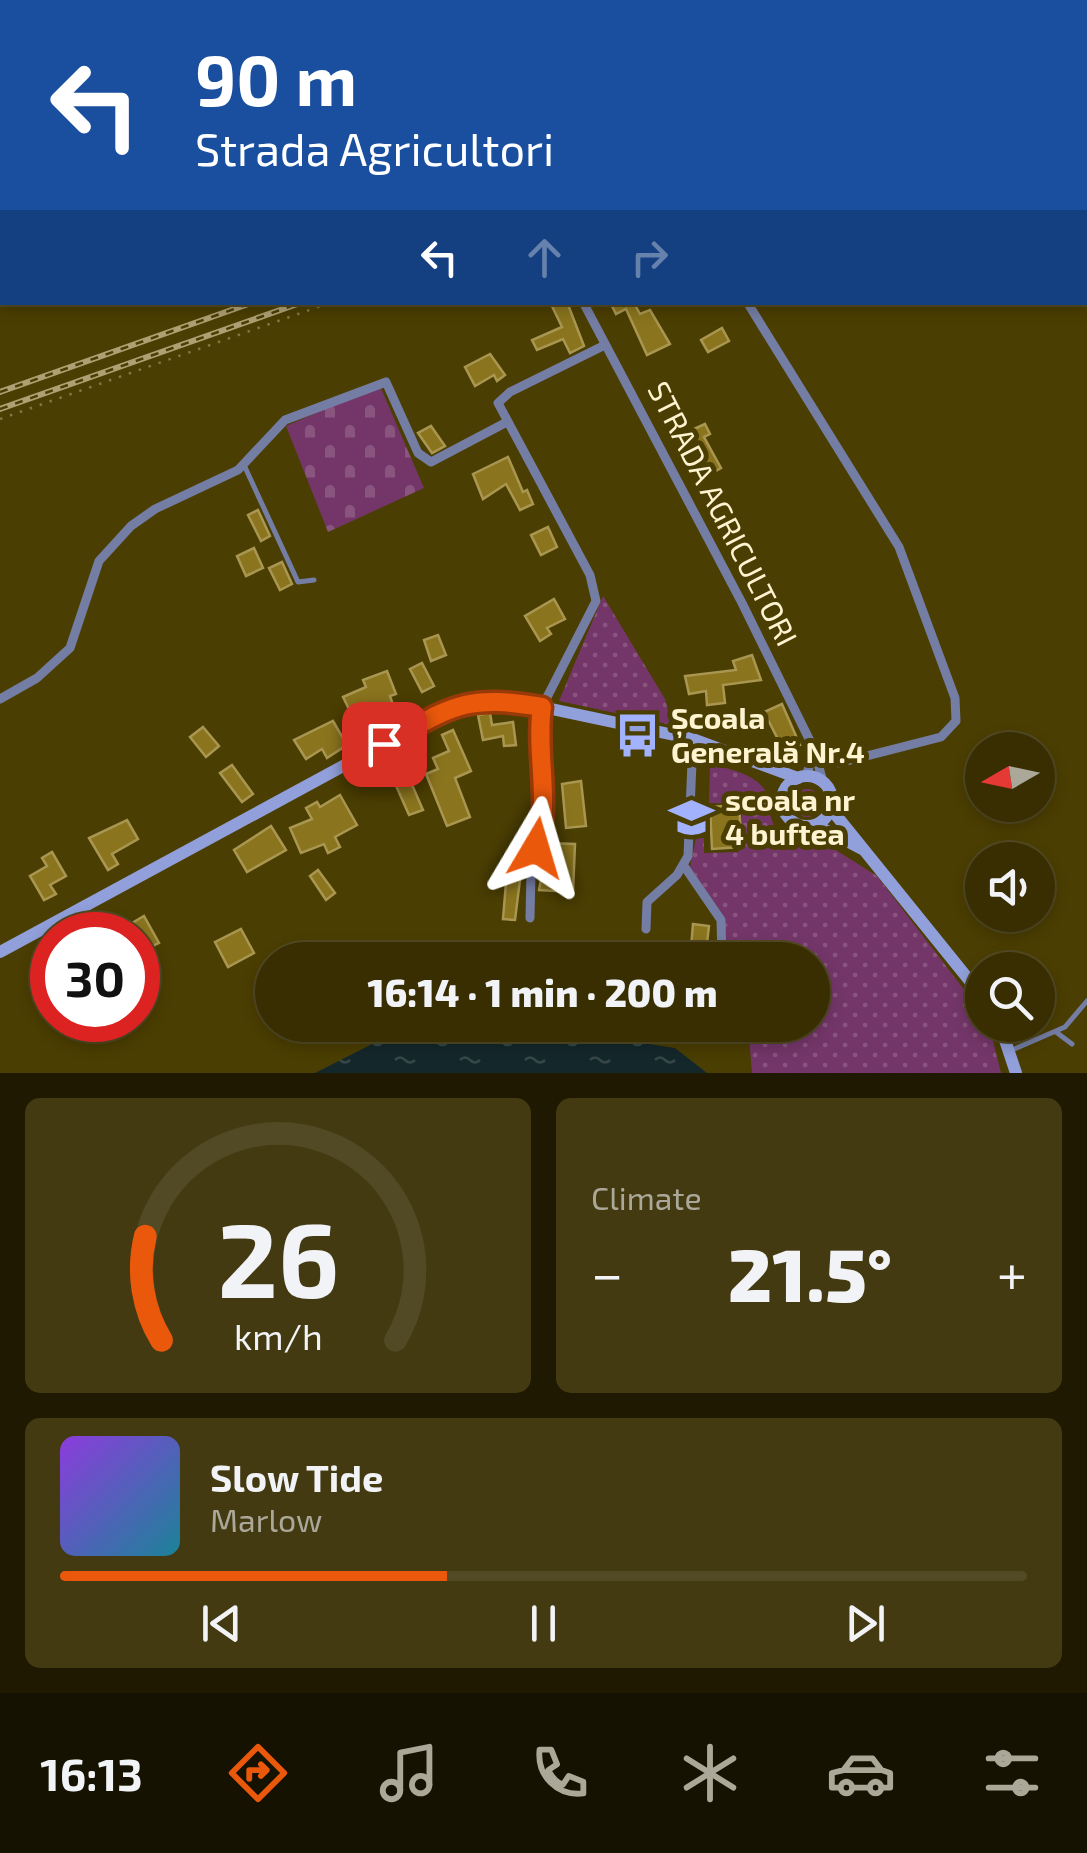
<!DOCTYPE html>
<html lang="en">
<head>
<meta charset="utf-8">
<style>
  body { margin:0; font-family:"Exo 2",sans-serif; background:#433a11; color:#f1f3f6; height:100vh; display:flex; flex-direction:column; font-size:38px; white-space:nowrap }
  * { box-sizing:border-box; margin:0 }
  p { font-size:32px; color:#aba899 }
  .icon { flex:none; width:55px; height:55px; fill:none; stroke:currentColor; stroke-width:2; stroke-linecap:round; stroke-linejoin:round }
  .map { position:relative; height:1073px; overflow:hidden }
  .drawer { display:flex; flex-direction:column; gap:25px; padding:25px; background:#1f1901; flex:1 }
  .drawer>* { flex:none }
  .banner { position:absolute; left:0px; top:0px; width:1088px; height:305px; box-shadow:0 5px 15px #0003,0 0 0 2px #524a24; background:#1a4fa0; color:#fff; overflow:hidden }
  .needle { width:65px; rotate:261deg }
  .fabs { position:absolute; left:965px; top:732px; display:grid; gap:20px }
  .fabs a { display:grid; place-items:center; width:90px; height:90px; border-radius:50%; background:#382e02; box-shadow:0 5px 15px #0003,0 0 0 2px #524a24; font-size:50px }
  .speed { position:absolute; left:30px; top:912px; display:flex; gap:20px; font-size:50px; font-weight:700; text-align:center }
  .speed>* { display:grid; place-content:center; width:130px; height:130px; border-radius:50%; background:#382e02; box-shadow:0 5px 15px #0003,0 0 0 2px #524a24; line-height:1 }
  .speed .limit { border:15px solid #d22; background:#fff; color:#111 }
  .pin { position:absolute; display:grid; place-items:center; width:85px; height:85px; color:#fff; margin:-42px; border-radius:20px; box-shadow:0 5px 15px #0006 }
  .me { position:absolute; width:110px; margin:-55px; rotate:7deg; stroke-linejoin:round; filter:drop-shadow(0 0 8px #0008) }
  .turn { display:flex; align-items:center; gap:35px; height:210px; padding:0 30px; font-size:45px }
  .turn .icon { width:130px; height:130px; stroke-width:2.5 }
  .turn b { display:block; font-size:70px; line-height:85px }
  .lanes { display:flex; align-items:center; height:95px; padding:0 30px; background:#0003; justify-content:center; gap:50px; direction:ltr }
  .lanes .off { opacity:.35 }
  .big { font-size:75px; font-weight:800; line-height:1.1 }
  .drawer .tile { flex:1; display:flex; flex-direction:column; justify-content:center; gap:15px; min-width:0; padding:0 35px; border-radius:15px; background:#433a11 }
  .drawer .dial { align-items:center; gap:0 }
  .dial svg { height:260px; overflow:visible; fill:none; stroke:#524a24; stroke-width:7; stroke-linecap:round; text-anchor:middle }
  .dial text { fill:#f1f3f6; stroke:none }
  .song { display:flex; align-items:center; gap:30px }
  .cover { width:120px; height:120px; border-radius:15px; background:linear-gradient(135deg,hsl(270 70% 55%),hsl(190 70% 35%)) }
  .played { height:10px; border-radius:5px; background:linear-gradient(90deg,#ea580c 40%,#524a24 40%) }
  .keys { display:flex; justify-content:space-around; direction:ltr }
  .heat { display:flex; justify-content:space-between; align-items:center; font-size:55px; direction:ltr }
  .drawer .tiles { flex:1; display:grid; gap:25px; grid-template-columns:1fr 1fr }
  .tile:last-child { grid-column:span 2 }
  .trip { position:absolute; left:255px; top:942px; width:575px; height:100px; border-radius:50px; background:#382e02; box-shadow:0 5px 15px #0003,0 0 0 2px #524a24; font-weight:800; line-height:100px; text-align:center }
  .menu { display:flex; height:160px; justify-content:space-around; align-items:center; background:#161201; color:#aba899 }
  .menu .icon { width:70px; height:70px }
  .menu .current { color:#ea580c }
  .menu b { font-size:45px; color:#f1f3f6 }
  .map>svg:first-child { display:block }
  .grass { fill:url(#grass-dots) }
  .cemetery { fill:url(#cemetery-stones) }
  .water { fill:url(#water-ripples) }
  .building { fill:#8a741e; stroke:#a99651; stroke-width:2.5 }
  .lines { fill:none; stroke-linecap:round; stroke-linejoin:round }
  .path { stroke:#837743; stroke-width:2.5; stroke-dasharray:2.5 8; stroke-linecap:butt }
  .service { stroke:#747da3; stroke-width:5 }
  .minor { stroke:#747da3; stroke-width:9 }
  .secondary { stroke:#919fda; stroke-width:12 }
  .rail-casing { stroke:#ada173; stroke-width:6 }
  .rail { stroke:#4b3e02; stroke-width:2.5; stroke-dasharray:8; stroke-linecap:butt }
  .route-casing { stroke:#983908; stroke-width:25 }
  .route { stroke:#ea580c; stroke-width:18 }
  .labels { text-anchor:middle; stroke-width:10; stroke-linejoin:round; paint-order:stroke }
  .street-label { font-size:30px; fill:#fef4d2; stroke:#4b3e02 }
  .poi-label { font-size:30px; font-weight:bold; fill:#fef4d2; stroke:#4b3e02; text-anchor:start }
</style>
</head>
<body>
<div class="map">
<svg width="1087" height="1073" viewBox="0 0 1087 1073">
  <defs>
    <pattern id="grass-dots" width="8" height="8" patternUnits="userSpaceOnUse" patternTransform="scale(2.5)"><rect width="8" height="8" fill="#743669"/><path d="M2 2h.1M6 6h.1" fill="none" stroke="#89547e" stroke-width="1.8" stroke-linecap="round"/></pattern>
    <pattern id="cemetery-stones" width="16" height="16" patternUnits="userSpaceOnUse" patternTransform="scale(2.5)"><rect width="16" height="16" fill="#743669"/><path d="M2 7V4a2 2 0 0 1 4 0v3zM10 15v-3a2 2 0 0 1 4 0v3z" fill="#89547e"/></pattern>
    <pattern id="water-ripples" width="26" height="14" patternUnits="userSpaceOnUse" patternTransform="scale(2.5)"><rect width="26" height="14" fill="#14272b"/><path d="M2 4q2-2 4 0t4 0M15 11q2-2 4 0t4 0" fill="none" stroke="#374749"/></pattern>
  </defs>
  <rect width="100%" height="100%" fill="#4b3e02"/>
  <g class="grass">
    <path d="M603 596 665 699 672 725 559 701Z"/>
    <path d="M710 765C729 768 764 776 768 798 770 812 769 818 777 830L823 842 877 876 982 1013V1025H989L1001 1073H752L748 1025H812V960H727L722 914 690 867 696 838H704V853L738 852 742 848V804L709 803Z"/>
    <circle cx="807" cy="803" r="14"/>
  </g>
  <path class="cemetery" d="M380 386 424 488 328 532 286 426Z"/>
  <path class="water" d="M456 1026 559 1030 675 1048 707 1073H315L382 1039Z"/>
  <g class="building">
    <path d="M550 302H567L584 346 570 353 563 339 537 350 532 340 562 327Z"/>
    <path d="M610 302H640L635 305 640 314 650 310 670 344 647 355 626 309 616 314Z"/>
    <path d="M722 328 729 341 708 352 701 340Z"/>
    <path d="M490 354 505 375 497 381 494 375 475 386 465 367Z"/>
    <path d="M705 424 710 434 704 437 721 468 712 473 703 457 692 463 681 435Z"/>
    <path d="M431 426 445 446 432 453 418 433Z"/>
    <path d="M508 457 523 492 527 490 533 504 520 510 506 484 483 499 473 474Z"/>
    <path d="M258 510 270 536 261 541 248 515Z"/>
    <path d="M548 527 557 547 541 555 531 535Z"/>
    <path d="M254 548 263 568 246 576 237 556Z"/>
    <path d="M282 562 292 584 280 590 269 568Z"/>
    <path d="M554 599 565 619 547 628 551 634 540 641 525 616Z"/>
    <path d="M438 635 446 655 431 661 424 640Z"/>
    <path d="M752 655 761 680 723 685 725 703 707 705 706 691 689 694 685 676 736 670 733 661Z"/>
    <path d="M422 663 434 686 422 692 410 669Z"/>
    <path d="M387 671 396 694 390 696 396 714 371 722 366 727 371 737 364 740 343 697 366 687 363 680Z"/>
    <path d="M782 704 800 745 784 751 764 712Z"/>
    <path d="M490 713 492 725 513 722 516 745 504 746 503 736 483 740 478 715Z"/>
    <path d="M333 721 347 745 327 758 322 749 306 759 294 740Z"/>
    <path d="M203 727 219 746 206 757 190 737Z"/>
    <path d="M453 730 471 771 455 778 470 817 447 826 426 774 438 769 433 758 449 751 442 735Z"/>
    <path d="M403 764 423 810 409 815 389 770Z"/>
    <path d="M232 765 253 794 242 802 220 773Z"/>
    <path d="M581 781 586 826 566 828 562 784Z"/>
    <path d="M340 795 357 825 335 837 340 847 328 853 324 844 301 853 290 828 312 819 306 808 317 802 320 807Z"/>
    <path d="M739 805 742 847 712 849 710 807Z"/>
    <path d="M127 820 138 839 112 854 118 864 108 870 89 838Z"/>
    <path d="M271 826 286 850 247 872 234 850Z"/>
    <path d="M548 843 575 844 573 892 539 890Z"/>
    <path d="M52 852 66 876 50 885 56 894 44 900 30 876 47 866 42 858Z"/>
    <path d="M318 870 335 893 326 900 310 876Z"/>
    <path d="M507 871 521 872 515 920 503 919Z"/>
    <path d="M144 916 159 943 138 953V935H75L113 917 120 930Z"/>
    <path d="M693 924 709 926 705 960H690Z"/>
    <path d="M241 929 254 953 228 967 215 942Z"/>
    <path d="M620 943 655 947 653 960H619Z"/>
  </g>
  <g class="lines">
    <g class="path">
      <path d="M1085 48 1087 47"/>
      <path d="M0 419 332 302"/>
    </g>
    <g class="service">
      <path d="M244 465 298 582 314 580"/>
      <path d="M1056 1032 1072 1044"/>
      <path d="M1012 1050 1065 1027 1087 1001"/>
    </g>
    <g class="minor">
      <path d="M406 0 408 2"/>
      <path d="M601 0 603 2"/>
      <path d="M583 302 742 603 814 749 823 782"/>
      <path d="M747 302 899 547 955 698 956 721 941 737 839 763"/>
      <path d="M0 699 37 678 70 648 99 561 131 526 155 509 238 470 285 420 386 382 418 453 431 462 505 423"/>
      <path d="M806 776 814 752"/>
      <path d="M684 866 721 920 722 960"/>
      <path d="M530 918 531 872 543 830 539 745 542 707 596 601 590 575 498 403 510 392 605 345"/>
      <path d="M646 929 647 902 677 875 688 856 693 739"/>
    </g>
    <g class="secondary">
      <circle cx="807" cy="801" r="25"/>
      <path d="M831 809 982 996"/>
      <path d="M816 825 862 849"/>
      <path d="M0 952 404 733 478 700 542 707 693 739 798 778"/>
      <path d="M1000 1025 1016 1073"/>
    </g>
    <defs>
      <g id="rail">
        <path d="M1003 2 1006 0"/>
        <path d="M1085 27 1087 26"/>
        <path d="M0 392 254 302"/>
        <path d="M0 409 303 302"/>
      </g>
    </defs>
    <use href="#rail" class="rail-casing"/>
    <use href="#rail" class="rail"/>
  </g>
  <g class="lines">
    <defs>
      <path id="route" d="M384 744C453 706 463 694 542 707 535 753 552 805 536 848"/>
    </defs>
    <use href="#route" class="route-casing"/>
    <use href="#route" class="route"/>
  </g>
  <defs>
    <symbol id="bus-bare" viewBox="-9 -9 18 18"><path d="M-5-6H5V4H4V6H2V4H-2V6H-4V4H-5ZM-3.5-4V0h7V-4ZM-3.5 1.2v1.5H-2V1.2ZM2 1.2v1.5H3.5V1.2Z" fill="#a2b2fd" stroke="#4b3e02" stroke-width="2.5" paint-order="stroke"/></symbol>
    <symbol id="school-bare" viewBox="-9 -9 18 18"><path d="M0-5L7-2L0 1L-7-2ZM-4 1L0 2.5L4 1V4Q0 6-4 4Z" fill="#a2b2fd" stroke="#4b3e02" stroke-width="2.5" paint-order="stroke"/></symbol>
  </defs>
  <g fill-rule="evenodd">
    <use href="#bus-bare" x="606" y="704" width="63" height="63"/>
    <use href="#school-bare" x="660" y="786" width="63" height="63"/>
  </g>
  <g class="labels">
    <g class="street-label">
      <text transform="translate(722 514) rotate(63)" y="10">STRADA AGRICULTORI</text>
    </g>
    <g class="poi-label">
      <text x="671" y="729">Școala<tspan x="671" dy="34">Generală Nr.4</tspan></text>
      <text x="725" y="811">scoala nr<tspan x="725" dy="34">4 buftea</tspan></text>
    </g>
  </g>
</svg>
<div class="fabs">
<a><svg class="needle" viewBox="-14 -14 28 28"><path d="M0-13l5 13h-10z" fill="#e53935"/><path d="M0 13l5-13h-10z" fill="#aba899"/></svg></a>
<a><svg class="icon" aria-label="sound" viewBox="0 0 24 24"><path d="M4 9h4l5-4v14l-5-4H4zM17 9q2 3 0 6"/></svg></a>
<a><svg class="icon" aria-label="search" viewBox="0 0 24 24"><circle cx="10" cy="10" r="6"/><path d="M15 15l6 6"/></svg></a>
</div>
<div class="speed"><div class="limit">30</div></div>
<div class="pin" style="left:384px;top:744px;background:#d93025"><svg class="icon" aria-label="arrive" viewBox="0 0 24 24"><path d="M6 21V4h12l-3 4 3 4H6"/></svg></div>
<svg class="me" style="left:536px;top:848px" viewBox="-20 -20 40 40"><path d="M0-17L14 15 0 8-14 15z" fill="#ea580c" stroke="#fff" stroke-width="4"/></svg>
<div class="trip">16:14 · 1 min · 200 m</div>
<div class="banner">
<div class="turn"><svg class="icon" aria-label="left" viewBox="0 0 24 24"><path d="M17 20v-9H6M10 6l-5 5 5 5"/></svg><div><b>90 m</b>Strada Agricultori</div></div>
<div class="lanes"><svg class="icon" aria-label="left" viewBox="0 0 24 24"><path d="M17 20v-9H6M10 6l-5 5 5 5"/></svg><svg class="icon off" aria-label="ahead" viewBox="0 0 24 24"><path d="M12 20V5M6 11l6-6 6 6"/></svg><svg class="icon off" aria-label="right" viewBox="0 0 24 24"><path d="M7 20v-9h11M14 6l5 5-5 5"/></svg></div>
</div>
</div>
<section class="drawer">
<div class="tiles">
<div class="tile dial"><svg viewBox="0 0 100 80">
<path d="M14 69A42 42 0 1 1 86 69"/>
<path d="M14 69A42 42 0 0 1 9 37" stroke="#ea580c"/>
<text x="50" y="56" font-size="32" font-weight="700">26</text>
<text x="50" y="72" font-size="11">km/h</text>
</svg></div>
<div class="tile"><p>Climate</p>
<div class="heat"><a>−</a><b class="big">21.5°</b><a>+</a></div>
</div>
<div class="tile">
<div class="song"><i class="cover"></i><div><b>Slow Tide</b><p>Marlow</p></div></div>
<div class="played"></div>
<div class="keys"><svg class="icon" aria-label="previous" viewBox="0 0 24 24"><path d="M18 5L8 12l10 7zM5 5v14"/></svg><svg class="icon" aria-label="pause" viewBox="0 0 24 24"><path d="M8 5v14M16 5v14"/></svg><svg class="icon" aria-label="next" viewBox="0 0 24 24"><path d="M6 5l10 7-10 7zM19 5v14"/></svg></div>
</div>
</div>
</section>
<nav class="menu">
<b>16:13</b>
<svg class="icon current" aria-label="directions" viewBox="0 0 24 24"><path d="M12 3l9 9-9 9-9-9zM9 14v-3h6M13 9l2 2-2 2"/></svg>
<svg class="icon" aria-label="music" viewBox="0 0 24 24"><path d="M9 18V5l10-2v13"/><circle cx="6" cy="18" r="3"/><circle cx="16" cy="16" r="3"/></svg>
<svg class="icon" aria-label="phone" viewBox="0 0 24 24"><path d="M5 4h4l2 5-3 2q2 4 5 5l2-3 5 2v4C11 20 4 13 5 4z"/></svg>
<svg class="icon" aria-label="climate" viewBox="0 0 24 24"><path d="M12 3v18M4 7l16 10M4 17L20 7"/></svg>
<svg class="icon" aria-label="car" viewBox="0 0 24 24"><path d="M5 17H2v-5l4-1 3-4h7l3 4 3 1v5h-3M9 17h6M6 11h13"/><circle cx="7" cy="17" r="2"/><circle cx="17" cy="17" r="2"/></svg>
<svg class="icon" aria-label="filters" viewBox="0 0 24 24"><path d="M4 7h16M4 17h16"/><circle cx="9" cy="7" r="2"/><circle cx="15" cy="17" r="2"/></svg>
</nav>
</body>
</html>
